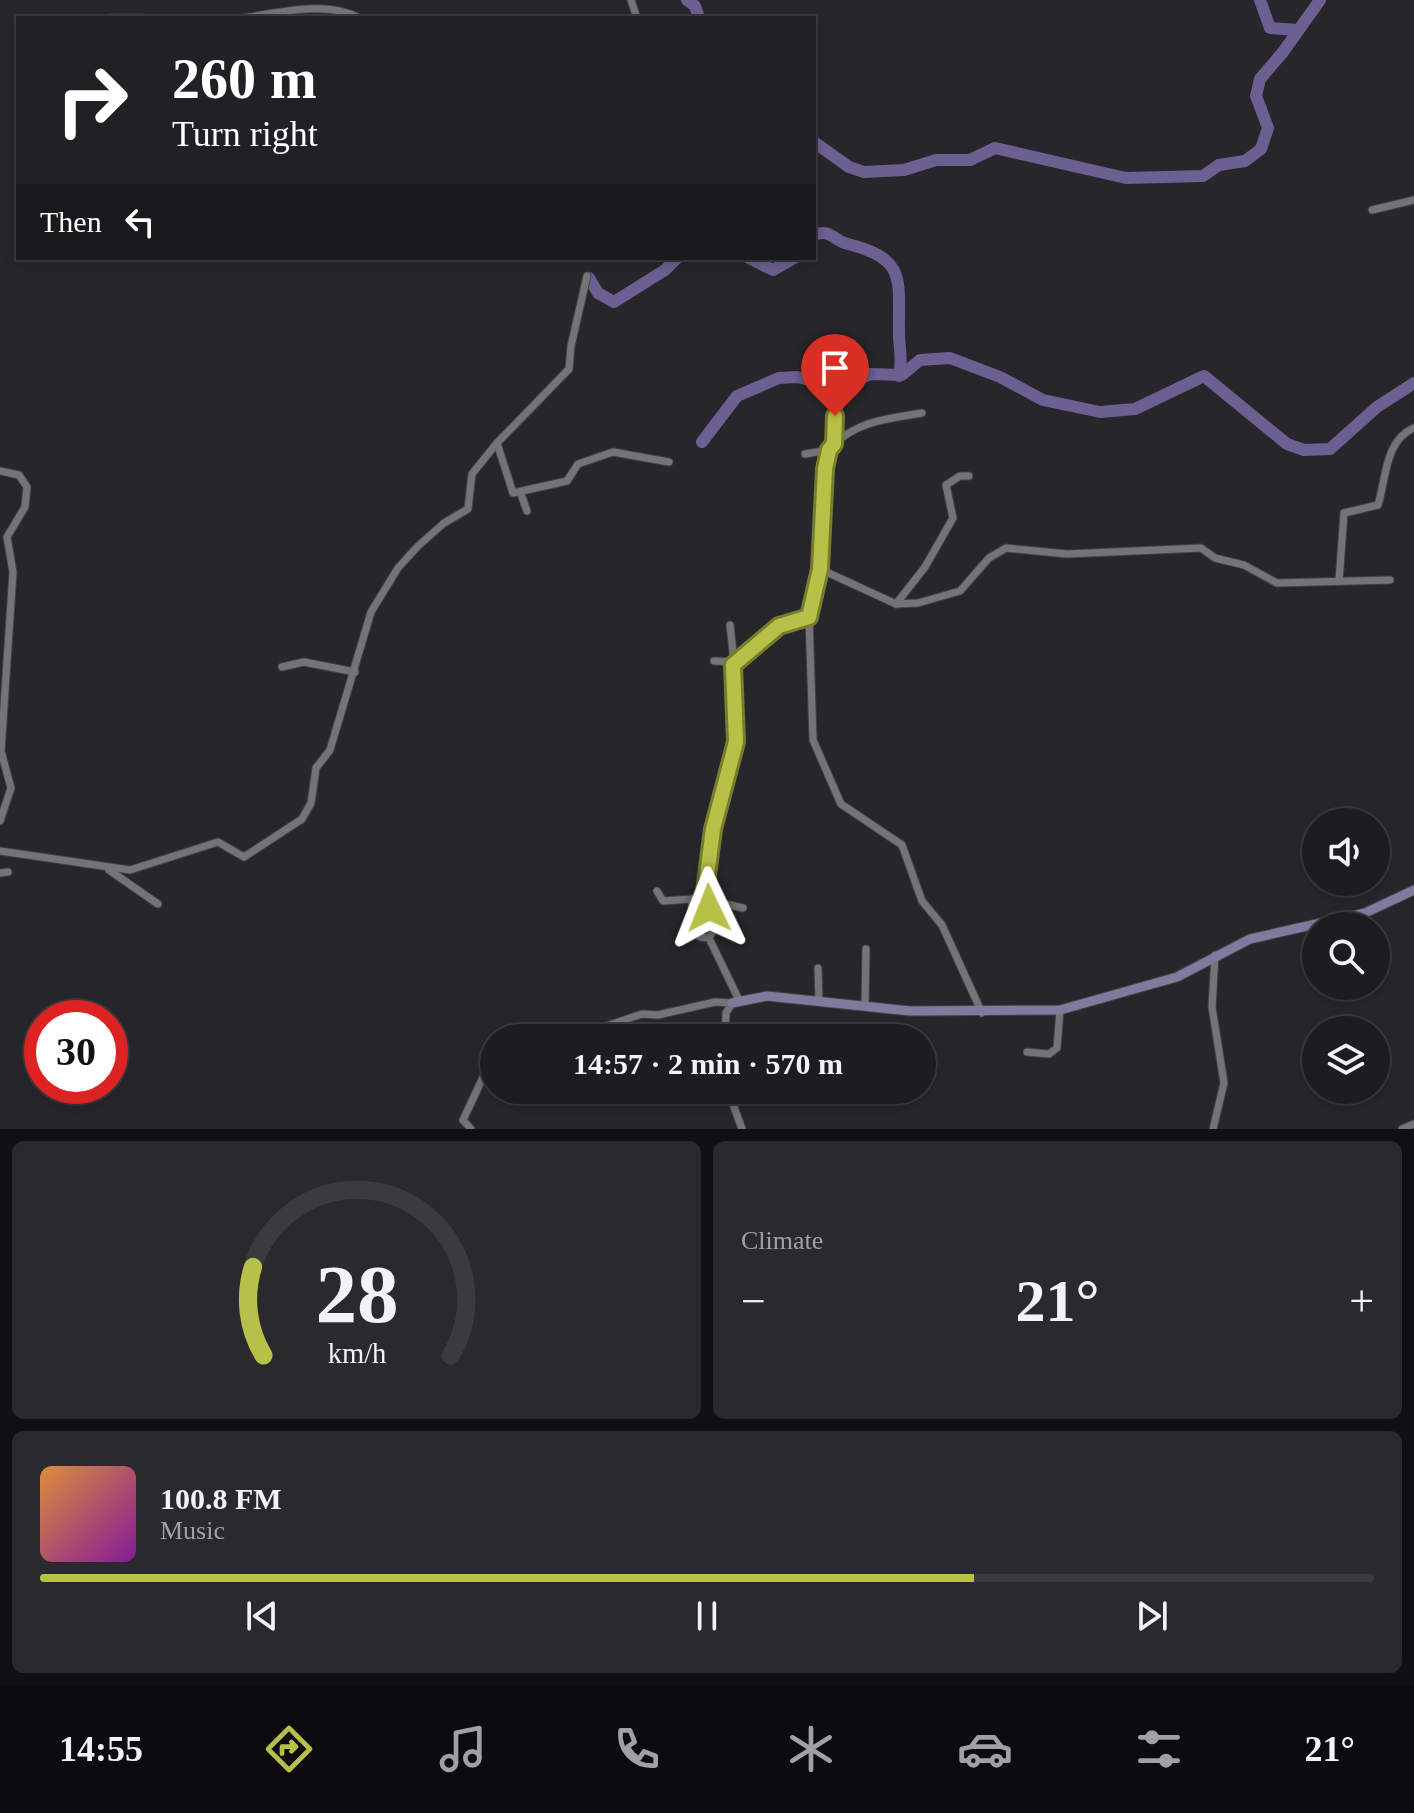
<!DOCTYPE html>
<html lang="en">
<head>
<meta charset="utf-8">
<style>
  body { margin:0; font-family:"Times New Roman",serif; background:#2a292d; color:#f1f3f6; height:100vh; display:flex; flex-direction:column; font-size:30px; white-space:nowrap }
  * { box-sizing:border-box; margin:0 }
  p { font-size:26px; color:#a0a1a5 }
  .icon { flex:none; width:44px; height:44px; fill:none; stroke:currentColor; stroke-width:2; stroke-linecap:round; stroke-linejoin:round }
  .map { position:relative; height:1129px; overflow:hidden }
  .side { display:flex; flex-direction:column; gap:12px; padding:12px; background:#100f12; flex:1 }
  .side>* { flex:none }
  .guide { position:absolute; left:16px; top:16px; width:800px; height:244px; border-radius:0px; box-shadow:0 4px 12px #0003,0 0 0 2px #3b3a3e; background:#202124; color:#fff; overflow:hidden }
  .tools { position:absolute; left:1302px; top:808px; display:grid; gap:16px }
  .tools a { display:grid; place-items:center; width:88px; height:88px; border-radius:50%; background:#1d1c20; box-shadow:0 4px 12px #0003,0 0 0 2px #3b3a3e; font-size:40px }
  .speed { position:absolute; left:24px; top:1000px; display:flex; gap:16px; font-size:40px; font-weight:700; text-align:center }
  .speed>* { display:grid; place-content:center; width:104px; height:104px; border-radius:50%; background:#1d1c20; box-shadow:0 4px 12px #0003,0 0 0 2px #3b3a3e; line-height:1 }
  .speed .limit { border:12px solid #d22; background:#fff; color:#111 }
  .pin { position:absolute; display:grid; place-items:center; width:68px; height:68px; color:#fff; margin:-82px -34px; border-radius:50% 50% 50% 0; rotate:-45deg; box-shadow:0 0 8px #0007 }
  .pin .icon { rotate:45deg }
  .me { position:absolute; width:88px; margin:-44px; rotate:358deg; stroke-linejoin:round; filter:drop-shadow(0 0 6px #0008) }
  .turn { display:flex; align-items:center; gap:28px; height:168px; padding:0 24px; font-size:36px }
  .turn .icon { width:104px; height:104px; stroke-width:2.5 }
  .turn b { display:block; font-size:56px; line-height:68px }
  .then { display:flex; align-items:center; height:76px; padding:0 24px; background:#0003; gap:16px; font-size:30px }
  .big { font-size:60px; font-weight:600; line-height:1.1 }
  .side .card { flex:1; display:flex; flex-direction:column; justify-content:center; gap:12px; min-width:0; padding:0 28px; border-radius:12px; background:#2a292d }
  .side .dial { align-items:center; gap:0 }
  .dial svg { height:208px; overflow:visible; fill:none; stroke:#3b3a3e; stroke-width:7; stroke-linecap:round; text-anchor:middle }
  .dial text { fill:#f1f3f6; stroke:none }
  .song { display:flex; align-items:center; gap:24px }
  .cover { width:96px; height:96px; border-radius:12px; background:linear-gradient(135deg,hsl(30 70% 55%),hsl(290 70% 35%)) }
  .played { height:8px; border-radius:4px; background:linear-gradient(90deg,#b7c147 70%,#3b3a3e 70%) }
  .keys { display:flex; justify-content:space-around; direction:ltr }
  .heat { display:flex; justify-content:space-between; align-items:center; font-size:44px; direction:ltr }
  .side .tiles { flex:1; display:grid; gap:12px; grid-template-columns:1fr 1fr }
  .card:last-child { grid-column:span 2 }
  .trip { position:absolute; left:480px; top:1024px; width:456px; height:80px; border-radius:40px; background:#1d1c20; box-shadow:0 4px 12px #0003,0 0 0 2px #3b3a3e; font-weight:600; line-height:80px; text-align:center }
  .dock { display:flex; height:128px; justify-content:space-around; align-items:center; background:#0c0b0d; color:#a0a1a5 }
  .dock .icon { width:56px; height:56px }
  .dock .selected { color:#b7c147 }
  .dock b { font-size:36px; color:#f1f3f6 }
  .map>svg:first-child { display:block }
  .lines { fill:none; stroke-linecap:round; stroke-linejoin:round }
  .river { stroke:#6b6091; stroke-width:12 }
  .street-casing { stroke:#434246; stroke-width:9 }
  .secondary-casing { stroke:#434246; stroke-width:11 }
  .street { stroke:#747378; stroke-width:7 }
  .secondary { stroke:#82799e; stroke-width:9 }
  .route-casing { stroke:#777d2e; stroke-width:20 }
  .route { stroke:#b7c147; stroke-width:14 }
</style>
</head>
<body>
<div class="map">
<svg width="1414" height="1129" viewBox="0 0 1414 1129">
  <rect width="100%" height="100%" fill="#27262a"/>
  <g class="lines">
    <g class="river">
      <path d="M687 0 695 6 699 18"/>
      <path d="M1260 0 1270 28 1298 30"/>
      <path d="M814 142 849 167 864 172 904 170 936 160H970L995 148 1126 178 1203 176 1219 165 1245 161 1261 149 1268 128 1256 96 1260 79 1283 52 1320 0"/>
      <path d="M814 235C830 228 834 241 848 244 908 259 898 281 899 333 899 348 903 361 899 376"/>
      <path d="M749 258 773 270 794 258"/>
      <path d="M589 278 598 293 614 302 665 270 677 258"/>
      <path d="M702 442 737 396 779 378 797 377 843 387 870 374 902 375 920 360 950 358 1000 377 1043 400 1100 412 1135 409 1204 376 1287 444 1304 450 1330 449 1377 407 1414 383"/>
    </g>
    <defs>
      <g id="street">
        <path d="M631 0 637 18"/>
        <path d="M109 18H143"/>
        <path d="M243 18C278 13 327 0 359 18"/>
        <path d="M1372 210 1414 200"/>
        <path d="M587 276 571 346 569 369 497 443 513 493 567 481 578 464 613 452 669 462"/>
        <path d="M844 397 835 416 834 444 829 450 825 469 820 569 809 617 813 740 841 804 902 845 922 901 942 925 982 1013"/>
        <path d="M834 444C860 420 889 419 922 413"/>
        <path d="M805 454 829 450"/>
        <path d="M0 471 19 475 27 487 25 507 7 537 13 572 1 751 11 788 0 821"/>
        <path d="M521 494 527 511"/>
        <path d="M820 569 896 604 925 567 953 518 946 485 960 476H969"/>
        <path d="M1339 581 1344 513 1378 505C1386 479 1385 440 1414 428"/>
        <path d="M896 604 918 603 960 591 989 558 1006 548 1067 554 1201 548 1215 558 1244 565 1277 583 1390 580"/>
        <path d="M714 661 734 662 730 625"/>
        <path d="M282 667 304 662 355 672"/>
        <path d="M0 851 130 870 218 842 244 857 302 819 311 803 316 768 330 750 371 612 398 568 418 546 444 523 468 509 472 474 497 443"/>
        <path d="M109 870 158 904"/>
        <path d="M0 873 8 872"/>
        <path d="M657 891 663 901 692 899 691 917 700 937 709 938 739 1000"/>
        <path d="M703 899 743 908"/>
        <path d="M709 938 713 931V918L704 899 713 829 736 742 734 662 779 626 809 617"/>
        <path d="M818 968 819 1001"/>
        <path d="M865 1005 866 949"/>
        <path d="M549 1038 586 1033 642 1014 658 1015 715 1002 732 1003 726 1013 725 1038"/>
        <path d="M1027 1052 1049 1054 1057 1048 1060 1010"/>
        <path d="M728 1090 742 1129"/>
        <path d="M471 1129 463 1120 485 1073 494 1065"/>
        <path d="M1213 1129 1224 1083 1212 1007 1215 955"/>
        <path d="M1402 1129 1414 1124"/>
      </g>
      <path id="secondary" d="M732 1003 767 996 910 1011 1060 1010 1177 977 1250 939 1365 913 1414 890"/>
    </defs>
    <use href="#street" class="street-casing"/>
    <use href="#secondary" class="secondary-casing"/>
    <use href="#street" class="street"/>
    <use href="#secondary" class="secondary"/>
  </g>
  <g class="lines">
    <defs>
      <path id="route" d="M709 908 704 899 713 829 736 742 733 665 779 626 809 617 820 569 825 469 829 450 834 444 835 416"/>
    </defs>
    <use href="#route" class="route-casing"/>
    <use href="#route" class="route"/>
  </g>
</svg>
<div class="tools">
<a><svg class="icon" aria-label="sound" viewBox="0 0 24 24"><path d="M4 9h4l5-4v14l-5-4H4zM17 9q2 3 0 6"/></svg></a>
<a><svg class="icon" aria-label="search" viewBox="0 0 24 24"><circle cx="10" cy="10" r="6"/><path d="M15 15l6 6"/></svg></a>
<a><svg class="icon" aria-label="layers" viewBox="0 0 24 24"><path d="M12 4l9 5-9 5-9-5zM3 14l9 5 9-5"/></svg></a>
</div>
<div class="speed"><div class="limit">30</div></div>
<div class="pin" style="left:835px;top:416px;background:#d93025"><svg class="icon" aria-label="arrive" viewBox="0 0 24 24"><path d="M6 21V4h12l-3 4 3 4H6"/></svg></div>
<svg class="me" style="left:709px;top:908px" viewBox="-20 -20 40 40"><path d="M0-17L14 15 0 8-14 15z" fill="#b7c147" stroke="#fff" stroke-width="4"/></svg>
<div class="trip">14:57 · 2 min · 570 m</div>
<div class="guide">
<div class="turn"><svg class="icon" aria-label="right" viewBox="0 0 24 24"><path d="M7 20v-9h11M14 6l5 5-5 5"/></svg><div><b>260 m</b>Turn right</div></div>
<div class="then">Then<svg class="icon" aria-label="left" viewBox="0 0 24 24"><path d="M17 20v-9H6M10 6l-5 5 5 5"/></svg></div>
</div>
</div>
<section class="side">
<div class="tiles">
<div class="card dial"><svg viewBox="0 0 100 80">
<path d="M14 69A42 42 0 1 1 86 69"/>
<path d="M14 69A42 42 0 0 1 10 35" stroke="#b7c147"/>
<text x="50" y="56" font-size="32" font-weight="700">28</text>
<text x="50" y="72" font-size="11">km/h</text>
</svg></div>
<div class="card"><p>Climate</p>
<div class="heat"><a>−</a><b class="big">21°</b><a>+</a></div>
</div>
<div class="card">
<div class="song"><i class="cover"></i><div><b>100.8 FM</b><p>Music</p></div></div>
<div class="played"></div>
<div class="keys"><svg class="icon" aria-label="previous" viewBox="0 0 24 24"><path d="M18 5L8 12l10 7zM5 5v14"/></svg><svg class="icon" aria-label="pause" viewBox="0 0 24 24"><path d="M8 5v14M16 5v14"/></svg><svg class="icon" aria-label="next" viewBox="0 0 24 24"><path d="M6 5l10 7-10 7zM19 5v14"/></svg></div>
</div>
</div>
</section>
<nav class="dock">
<b>14:55</b>
<svg class="icon selected" aria-label="directions" viewBox="0 0 24 24"><path d="M12 3l9 9-9 9-9-9zM9 14v-3h6M13 9l2 2-2 2"/></svg>
<svg class="icon" aria-label="music" viewBox="0 0 24 24"><path d="M9 18V5l10-2v13"/><circle cx="6" cy="18" r="3"/><circle cx="16" cy="16" r="3"/></svg>
<svg class="icon" aria-label="phone" viewBox="0 0 24 24"><path d="M5 4h4l2 5-3 2q2 4 5 5l2-3 5 2v4C11 20 4 13 5 4z"/></svg>
<svg class="icon" aria-label="climate" viewBox="0 0 24 24"><path d="M12 3v18M4 7l16 10M4 17L20 7"/></svg>
<svg class="icon" aria-label="car" viewBox="0 0 24 24"><path d="M5 17H2v-5l4-1 3-4h7l3 4 3 1v5h-3M9 17h6M6 11h13"/><circle cx="7" cy="17" r="2"/><circle cx="17" cy="17" r="2"/></svg>
<svg class="icon" aria-label="filters" viewBox="0 0 24 24"><path d="M4 7h16M4 17h16"/><circle cx="9" cy="7" r="2"/><circle cx="15" cy="17" r="2"/></svg>
<b>21°</b>
</nav>
</body>
</html>
